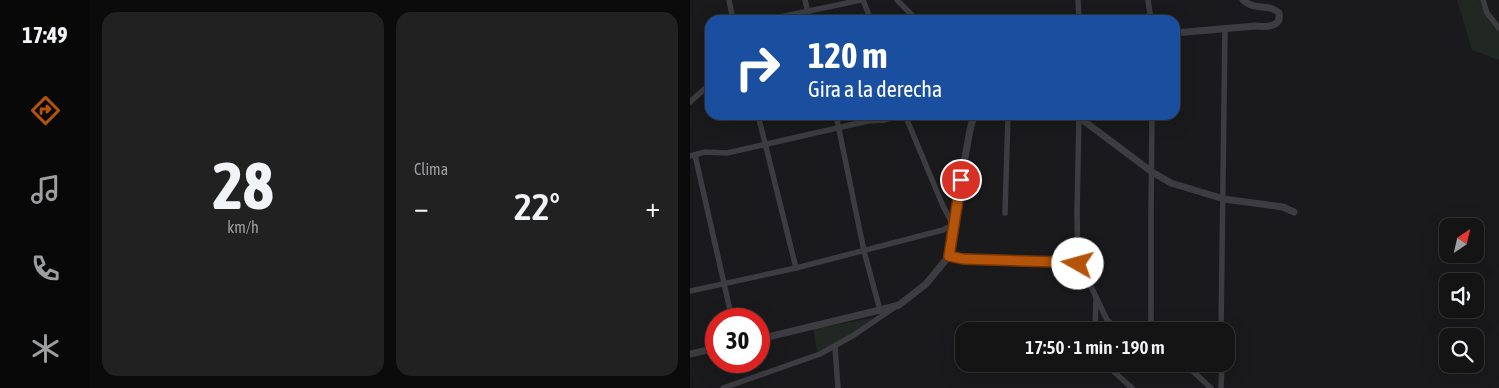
<!DOCTYPE html>
<html lang="es">
<head>
<meta charset="utf-8">
<style>
  body { margin:0; font-family:"Asap Condensed",sans-serif; background:#212122; color:#f1f3f6; height:100vh; display:flex; flex-direction:column; font-size:19px; white-space:nowrap }
  * { box-sizing:border-box; margin:0 }
  p { font-size:16px; color:#9d9ea0 }
  .icon { flex:none; width:28px; height:28px; fill:none; stroke:currentColor; stroke-width:2; stroke-linecap:round; stroke-linejoin:round }
  .map { position:relative; flex:1; overflow:hidden }
  .panel { display:flex; flex-direction:column; gap:12px; padding:12px; background:#0b0b0c; width:600px }
  .panel>* { flex:none }
  .guide { position:absolute; left:15px; top:15px; width:475px; height:105px; border-radius:15px; box-shadow:0 5px 20px #0002,0 0 0 1px #333334; background:#1a4fa0; color:#fff; overflow:hidden }
  .needle { width:32px; rotate:34deg }
  .buttons { position:absolute; left:749px; top:218px; display:grid; gap:10px }
  .buttons a { display:grid; place-items:center; width:45px; height:45px; border-radius:10px; background:#141415; box-shadow:0 5px 20px #0002,0 0 0 1px #333334; font-size:25px }
  .speed { position:absolute; left:15px; top:308px; display:flex; gap:10px; font-size:25px; font-weight:700; text-align:center }
  .speed>* { display:grid; place-content:center; width:65px; height:65px; border-radius:50%; background:#141415; box-shadow:0 5px 20px #0002,0 0 0 1px #333334; line-height:1 }
  .speed .limit { border:8px solid #d22; background:#fff; color:#111 }
  .pin { position:absolute; display:grid; place-items:center; width:42px; height:42px; color:#fff; margin:-21px; border:2px solid #fff; border-radius:50%; box-shadow:0 1px 5px #0007 }
  .me { position:absolute; width:55px; margin:-28px; rotate:277deg; stroke-linejoin:round; filter:drop-shadow(0 0 4px #0008) }
  .turn { display:flex; align-items:center; gap:18px; height:105px; padding:0 20px; font-size:22px }
  .turn .icon { width:65px; height:65px; stroke-width:2.5 }
  .turn b { display:block; font-size:35px; line-height:42px }
  .big { font-size:38px; font-weight:600; line-height:1.1 }
  .panel .tile { flex:1; display:flex; flex-direction:column; justify-content:center; gap:8px; min-width:0; padding:0 18px; border-radius:15px; background:#212122 }
  .panel .dial { align-items:center; gap:0 }
  .dial b { font-size:65px; line-height:1 }
  .heat { display:flex; justify-content:space-between; align-items:center; font-size:28px; direction:ltr }
  .panel .tiles { flex:1; display:grid; gap:12px; grid-template-columns:repeat(2,1fr) }
  .trip { position:absolute; left:265px; top:322px; width:280px; height:50px; border-radius:15px; background:#141415; box-shadow:0 5px 20px #0002,0 0 0 1px #333334; font-weight:600; line-height:50px; text-align:center }
  main { display:flex; flex:1; min-height:0 }
  .tab-bar { display:flex; flex-direction:column; width:90px; justify-content:space-around; align-items:center; background:#080808; color:#9d9ea0 }
  .tab-bar .icon { width:35px; height:35px }
  .tab-bar .current { color:#b45309 }
  .tab-bar b { font-size:22px; color:#f1f3f6 }
  .map>svg:first-child { display:block }
  .green { fill:#212722 }
  .lines { fill:none; stroke-linecap:round; stroke-linejoin:round }
  .minor { stroke:#3c3c41; stroke-width:5.5 }
  .tertiary { stroke:#3c3c41; stroke-width:7 }
  .route-casing { stroke:#753606; stroke-width:12 }
  .route { stroke:#b45309; stroke-width:9 }
</style>
</head>
<body>
<main>
<nav class="tab-bar">
<b>17:49</b>
<svg class="icon current" aria-label="directions" viewBox="0 0 24 24"><path d="M12 3l9 9-9 9-9-9zM9 14v-3h6M13 9l2 2-2 2"/></svg>
<svg class="icon" aria-label="music" viewBox="0 0 24 24"><path d="M9 18V5l10-2v13"/><circle cx="6" cy="18" r="3"/><circle cx="16" cy="16" r="3"/></svg>
<svg class="icon" aria-label="phone" viewBox="0 0 24 24"><path d="M5 4h4l2 5-3 2q2 4 5 5l2-3 5 2v4C11 20 4 13 5 4z"/></svg>
<svg class="icon" aria-label="climate" viewBox="0 0 24 24"><path d="M12 3v18M4 7l16 10M4 17L20 7"/></svg>
</nav>
<section class="panel">
<div class="tiles">
<div class="tile dial"><b>28</b><p>km/h</p></div>
<div class="tile"><p>Clima</p>
<div class="heat"><a>−</a><b class="big">22°</b><a>+</a></div>
</div>
</div>
</section>
<div class="map">
<svg width="809" height="388" viewBox="0 0 809 388">
  <rect width="100%" height="100%" fill="#1a1a1c"/>
  <g class="green">
    <path d="M767 0H789L802 23 809 27V60L782 50Z"/>
    <path d="M187 317 148 342 127 352 123 329Z"/>
  </g>
  <g class="lines">
    <g class="minor">
      <path d="M39 0 43 20"/>
      <path d="M115 0 120 20"/>
      <path d="M173 0 181 20"/>
      <path d="M207 0 227 20"/>
      <path d="M388 0 389 20"/>
      <path d="M458 0 461 20"/>
      <path d="M793 0 797 13 809 28"/>
      <path d="M76 20 171 0"/>
      <path d="M0 102 20 84"/>
      <path d="M68 115 106 268"/>
      <path d="M146 115 174 251 190 310"/>
      <path d="M5 155 42 319"/>
      <path d="M0 156 15 152 37 153 178 121 195 120 210 115"/>
      <path d="M315 213 318 115"/>
      <path d="M259 256 273 259 368 262 388 264 395 274 417 320 424 326 436 331"/>
      <path d="M388 264 387 213 389 115"/>
      <path d="M0 291 106 268 253 230 263 225 253 206 215 115"/>
      <path d="M461 325V214L462 115"/>
      <path d="M405 331 406 298"/>
      <path d="M531 331 535 29"/>
      <path d="M145 347 148 388"/>
      <path d="M417 364 421 369 442 388"/>
      <path d="M495 364 521 388"/>
      <path d="M33 388 130 354 164 335 205 307"/>
      <path d="M531 388 532 364"/>
    </g>
    <g class="tertiary">
      <path d="M485 33 565 26C575 27 592 28 589 13 577 2 567 12 553 0"/>
      <path d="M386 115 462 172 481 183 534 199 593 207 604 212"/>
      <path d="M69 339 190 310 209 305 236 284 259 256 265 212 280 130 284 115"/>
      <path d="M0 354 26 348"/>
    </g>
  </g>
  <g class="lines">
    <defs>
      <path id="route" d="M271 180 259 256 273 259 368 262 388 264"/>
    </defs>
    <use href="#route" class="route-casing"/>
    <use href="#route" class="route"/>
  </g>
</svg>
<div class="buttons">
<a><svg class="needle" viewBox="-14 -14 28 28"><path d="M0-13l5 13h-10z" fill="#e53935"/><path d="M0 13l5-13h-10z" fill="#9d9ea0"/></svg></a>
<a><svg class="icon" aria-label="sound" viewBox="0 0 24 24"><path d="M4 9h4l5-4v14l-5-4H4zM17 9q2 3 0 6"/></svg></a>
<a><svg class="icon" aria-label="search" viewBox="0 0 24 24"><circle cx="10" cy="10" r="6"/><path d="M15 15l6 6"/></svg></a>
</div>
<div class="speed"><div class="limit">30</div></div>
<div class="pin" style="left:271px;top:180px;background:#d93025"><svg class="icon" aria-label="arrive" viewBox="0 0 24 24"><path d="M6 21V4h12l-3 4 3 4H6"/></svg></div>
<svg class="me" style="left:388px;top:264px" viewBox="-20 -20 40 40"><circle r="19" fill="#fff"/><path d="M0-13L10 11 0 6-10 11z" fill="#b45309"/></svg>
<div class="trip">17:50 · 1 min · 190 m</div>
<div class="guide">
<div class="turn"><svg class="icon" aria-label="right" viewBox="0 0 24 24"><path d="M7 20v-9h11M14 6l5 5-5 5"/></svg><div><b>120 m</b>Gira a la derecha</div></div>
</div>
</div>
</main>
</body>
</html>
